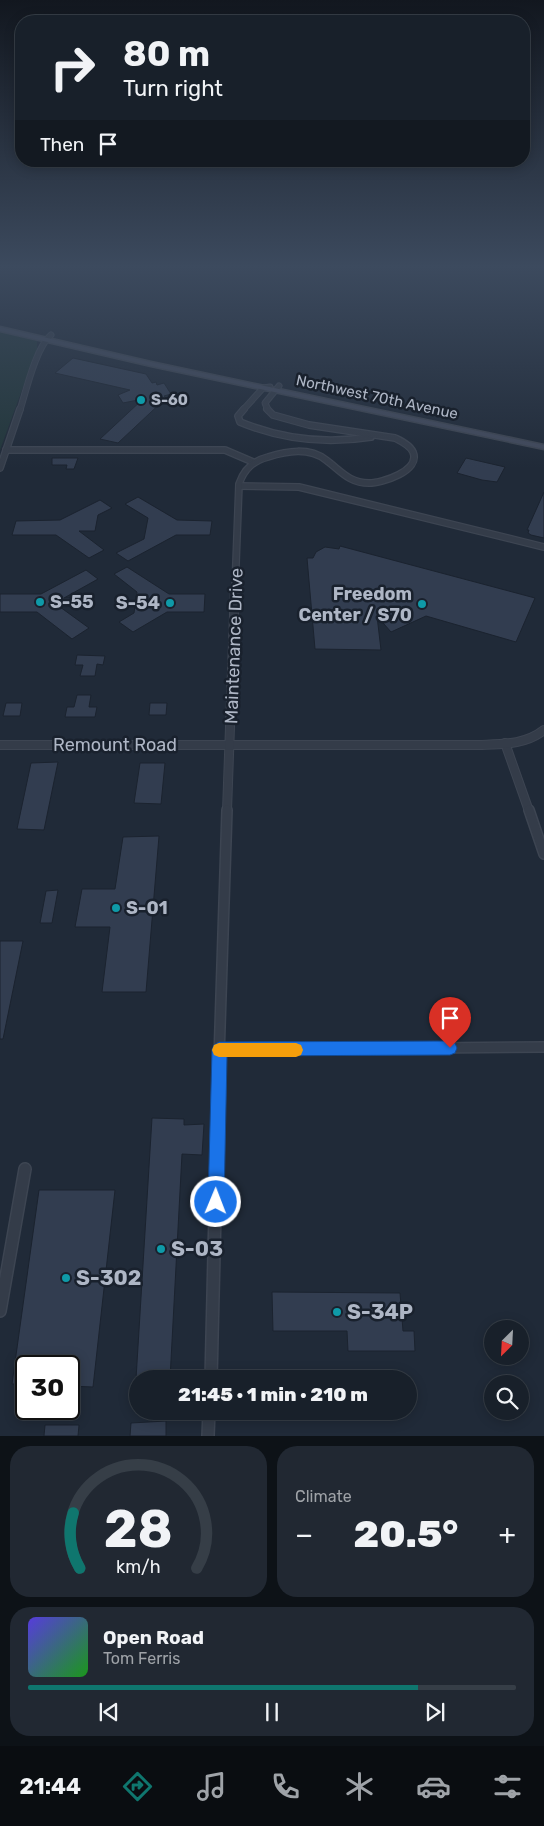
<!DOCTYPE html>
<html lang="en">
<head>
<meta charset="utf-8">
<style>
  body { margin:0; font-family:Rubik,sans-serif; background:#212832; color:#f1f3f6; height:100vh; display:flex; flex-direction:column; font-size:19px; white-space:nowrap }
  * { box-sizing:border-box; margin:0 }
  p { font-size:16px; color:#9fa3a8 }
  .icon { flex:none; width:28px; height:28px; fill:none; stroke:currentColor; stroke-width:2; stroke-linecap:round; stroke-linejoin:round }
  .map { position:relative; height:1436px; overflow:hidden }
  .details { display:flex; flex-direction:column; gap:10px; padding:10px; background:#0d1217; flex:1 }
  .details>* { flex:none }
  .banner { position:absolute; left:15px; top:15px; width:515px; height:152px; border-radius:20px; box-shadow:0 2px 12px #0003,0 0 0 1px #363e47; background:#18202a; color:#f1f3f6; overflow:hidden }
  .needle { width:32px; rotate:204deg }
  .tools { position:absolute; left:484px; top:1320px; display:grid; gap:10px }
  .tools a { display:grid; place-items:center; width:45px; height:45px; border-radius:50%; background:#18202a; box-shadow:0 2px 12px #0003,0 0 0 1px #363e47; font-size:25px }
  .speed { position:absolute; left:15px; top:1355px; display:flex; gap:10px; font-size:25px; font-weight:700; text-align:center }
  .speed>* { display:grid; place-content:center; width:65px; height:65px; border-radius:50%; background:#18202a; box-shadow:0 2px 12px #0003,0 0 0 1px #363e47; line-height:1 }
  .speed .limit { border:2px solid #111; border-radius:8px; background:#fff; color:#111 }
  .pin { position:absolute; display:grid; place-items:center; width:42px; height:42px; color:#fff; margin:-51px -21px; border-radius:50% 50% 50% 0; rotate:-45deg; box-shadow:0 0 5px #0007 }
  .pin .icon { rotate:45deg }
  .me { position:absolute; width:55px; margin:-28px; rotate:1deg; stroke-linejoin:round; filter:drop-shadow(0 0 4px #0008) }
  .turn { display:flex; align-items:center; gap:18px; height:105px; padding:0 25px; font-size:22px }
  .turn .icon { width:65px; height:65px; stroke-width:2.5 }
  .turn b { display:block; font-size:35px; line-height:42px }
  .then { display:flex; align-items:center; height:48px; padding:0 25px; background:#0003; gap:10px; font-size:19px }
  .big { font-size:38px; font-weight:800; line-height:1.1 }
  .details .widget { flex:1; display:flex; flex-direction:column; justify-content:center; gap:8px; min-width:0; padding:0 18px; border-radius:20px; background:#212832 }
  .details .dial { align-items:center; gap:0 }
  .dial svg { height:130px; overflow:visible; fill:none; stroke:#363e47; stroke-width:7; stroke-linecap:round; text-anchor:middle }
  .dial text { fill:#f1f3f6; stroke:none }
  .song { display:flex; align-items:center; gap:15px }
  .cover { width:60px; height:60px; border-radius:8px; background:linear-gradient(135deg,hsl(250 70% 55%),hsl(120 70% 35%)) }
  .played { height:5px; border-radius:2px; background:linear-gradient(90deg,#0f766e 80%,#363e47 80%) }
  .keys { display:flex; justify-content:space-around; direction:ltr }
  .heat { display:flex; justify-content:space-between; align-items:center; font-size:28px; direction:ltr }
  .details .tiles { flex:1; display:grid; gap:10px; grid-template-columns:1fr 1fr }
  .widget:last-child { grid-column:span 2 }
  .trip { position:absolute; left:129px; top:1370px; width:288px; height:50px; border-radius:25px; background:#18202a; box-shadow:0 2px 12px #0003,0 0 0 1px #363e47; font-weight:800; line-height:50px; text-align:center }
  .tab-bar { display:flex; height:80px; justify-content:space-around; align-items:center; background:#0a0d11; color:#9fa3a8 }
  .tab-bar .icon { width:35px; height:35px }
  .tab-bar .active { color:#0f766e }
  .tab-bar b { font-size:22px; color:#f1f3f6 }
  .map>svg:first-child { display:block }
  .green { fill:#22363a }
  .building { fill:#323d50; stroke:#1b232f }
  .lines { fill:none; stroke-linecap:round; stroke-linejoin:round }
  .street-far4-casing { stroke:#3d4552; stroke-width:7 }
  .street-far3-casing { stroke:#3d4552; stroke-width:8 }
  .street-far2-casing { stroke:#3d4552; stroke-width:10 }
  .street-far1-casing { stroke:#3d4552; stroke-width:12 }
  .street-casing { stroke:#3d4552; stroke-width:14 }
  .secondary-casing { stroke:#3d4552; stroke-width:3 }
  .street-far4 { stroke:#343c49; stroke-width:5 }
  .street-far3 { stroke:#343c49; stroke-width:5.5 }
  .street-far2 { stroke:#343c49; stroke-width:8 }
  .street-far1 { stroke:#343c49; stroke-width:9 }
  .street { stroke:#343c49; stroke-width:11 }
  .secondary { fill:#424a5c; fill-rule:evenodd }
  .route { fill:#1a73e8; stroke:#114b97 }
  .slow { fill:#f59e0b }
  .culture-dot { fill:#0f9aa8; stroke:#19212d; stroke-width:2 }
  .labels { text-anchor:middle; stroke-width:5; stroke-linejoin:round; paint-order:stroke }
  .far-street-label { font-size:15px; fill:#aeb6c5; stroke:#19212d }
  .far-poi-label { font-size:15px; font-weight:bold; fill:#aeb6c5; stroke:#19212d; text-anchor:start }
  .poi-label { font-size:18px; font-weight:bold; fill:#aeb6c5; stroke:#19212d; text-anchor:end }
  .street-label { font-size:18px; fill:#aeb6c5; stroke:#19212d }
  .near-poi-label { font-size:21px; font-weight:bold; fill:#aeb6c5; stroke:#19212d; text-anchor:start }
</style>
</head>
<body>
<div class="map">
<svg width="544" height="1436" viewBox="0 0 544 1436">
  <rect width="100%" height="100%" fill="#202a38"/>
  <path class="green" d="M0 331 37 341V349L0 450Z"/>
  <g class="building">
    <path d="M73 358 146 374 152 383 156 382 157 385 164 383 171 394 164 396 166 398 118 443 100 439 143 399 123 403 118 395 130 390 55 373Z"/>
    <path d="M52 458H78L74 469H66L67 465H52Z"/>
    <path d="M466 458 505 467 497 482 482 480 457 473Z"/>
    <path d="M544 492V538L531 535 528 533 529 530H527Z"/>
    <path d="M138 497 177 520 212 521 210 535H176L128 561 116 553 144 539 148 518 125 504Z"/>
    <path d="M100 500 112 508 98 515 95 531H79L104 550 89 558 56 535H12L16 521 60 520Z"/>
    <path d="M340 546 535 598 516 642 426 616 391 632 377 616 381 650 315 649 307 558H313L316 552 325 547 339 549Z"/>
    <path d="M127 567 169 594H205L204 612H167L133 632 119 622 134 613 137 592 114 574Z"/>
    <path d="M86 570 98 579 64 598H81L79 606 60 607 89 628 72 639 37 612H0V594H41Z"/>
    <path d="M77 655 105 656 103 665 97 664 95 676H80L83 665H75Z"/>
    <path d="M77 695H91L89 707H97L95 717H65L67 707H74Z"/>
    <path d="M6 703H22L20 716H3Z"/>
    <path d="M150 703H167L166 715H149Z"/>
    <path d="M58 762 44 830 17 829 31 763Z"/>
    <path d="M140 763H165L161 804 134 803Z"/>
    <path d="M159 836 146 992H102L110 927H75L82 889H115L123 837Z"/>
    <path d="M58 890 52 923H40L46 891Z"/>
    <path d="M0 941H23L3 1039H0Z"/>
    <path d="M152 1118 184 1119V1125L204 1124 202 1155 182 1154 170 1379H136Z"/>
    <path d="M39 1190H115L93 1387 69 1386V1366H26V1384H12Z"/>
    <path d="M272 1292 400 1293 403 1331H414L415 1351H348L347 1331H273Z"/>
    <path d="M166 1421V1436H130L131 1423Z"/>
    <path d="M45 1425H79L78 1436H44Z"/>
  </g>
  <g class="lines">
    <defs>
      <g id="street-far4">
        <path d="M20 410C26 391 36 347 51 335"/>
        <path d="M243 410 263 388 270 387"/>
        <path d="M268 410 265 403 279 386"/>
      </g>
      <g id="street-far3">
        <path d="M244 409 238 416 240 422C281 439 327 444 371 437"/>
        <path d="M6 450H225L253 462"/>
        <path d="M0 468 20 409"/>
        <path d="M239 486 299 487 544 547"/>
        <path d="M235 589 239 484C244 469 253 461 268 457 287 451 309 447 326 460 341 471 349 483 369 483 382 483 421 471 413 452 410 445 401 441 395 438L309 425 273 415 267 409"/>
      </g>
      <g id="street-far2">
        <path d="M505 743 529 811"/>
        <path d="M0 745H479C502 744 525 745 544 730"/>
        <path d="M227 811 235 587"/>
      </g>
      <g id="street-far1">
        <path d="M529 810 544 854"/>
        <path d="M219 1050 544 1047"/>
        <path d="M218 1089 227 810"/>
      </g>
      <g id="street">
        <path d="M0 1311 25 1169"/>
        <path d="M211 1379 218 1088"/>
        <path d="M208 1436 209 1411"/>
      </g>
      <path id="secondary" d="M0 327 151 362 544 445V449L151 366 0 331Z"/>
    </defs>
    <use href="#street-far4" class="street-far4-casing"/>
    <use href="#street-far3" class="street-far3-casing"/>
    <use href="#street-far2" class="street-far2-casing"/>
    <use href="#street-far1" class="street-far1-casing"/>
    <use href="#street" class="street-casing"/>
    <use href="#secondary" class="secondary-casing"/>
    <use href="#street-far4" class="street-far4"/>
    <use href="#street-far3" class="street-far3"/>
    <use href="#street-far2" class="street-far2"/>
    <use href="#street-far1" class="street-far1"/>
    <use href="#street" class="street"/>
    <use href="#secondary" class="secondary"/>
  </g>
  <linearGradient id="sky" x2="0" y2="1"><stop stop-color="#12171f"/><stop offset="0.57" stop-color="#3c4a5e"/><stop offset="1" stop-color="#3c4a5e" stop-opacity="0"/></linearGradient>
  <rect width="544" height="468" fill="url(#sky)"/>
  <path class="route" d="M450 1041 455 1043 457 1048 455 1053 450 1055 227 1056 224 1202 222 1208 216 1211 210 1208 208 1202 212 1050 214 1045 219 1042Z"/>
  <path class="slow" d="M219 1043H296L301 1045 303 1050 301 1055 296 1057H219L214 1055 212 1050 214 1045Z"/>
  <g class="culture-dot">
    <circle cx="141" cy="400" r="5"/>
    <circle cx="40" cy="602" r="5"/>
    <circle cx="170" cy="603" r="5"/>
    <circle cx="422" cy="604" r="5"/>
    <circle cx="116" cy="908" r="5"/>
    <circle cx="161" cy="1249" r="5"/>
    <circle cx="66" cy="1278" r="5"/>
    <circle cx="337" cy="1312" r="5"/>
  </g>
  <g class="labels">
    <g class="far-street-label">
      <text transform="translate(377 397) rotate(12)" y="5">Northwest 70th Avenue</text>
    </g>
    <g class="far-poi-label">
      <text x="151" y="405">S-60</text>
    </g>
    <g class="poi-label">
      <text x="412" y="600">Freedom<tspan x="412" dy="21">Center / S70</tspan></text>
      <text x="50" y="608" text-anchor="start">S-55</text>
      <text x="160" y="609">S-54</text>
      <text x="126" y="914" text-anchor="start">S-01</text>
    </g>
    <g class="street-label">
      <text transform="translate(234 646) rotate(-88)" y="6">Maintenance Drive</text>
      <text x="115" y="751">Remount Road</text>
    </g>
    <g class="near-poi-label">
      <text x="171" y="1256">S-03</text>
      <text x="76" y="1285">S-302</text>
      <text x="347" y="1319">S-34P</text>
    </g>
  </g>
</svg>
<div class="tools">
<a><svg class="needle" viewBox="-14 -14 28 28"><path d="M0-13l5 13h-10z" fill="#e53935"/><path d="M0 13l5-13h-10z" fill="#9fa3a8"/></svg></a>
<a><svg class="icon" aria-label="search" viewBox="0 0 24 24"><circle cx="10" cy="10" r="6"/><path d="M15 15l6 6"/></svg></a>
</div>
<div class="speed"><div class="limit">30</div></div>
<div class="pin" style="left:450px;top:1048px;background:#d93025"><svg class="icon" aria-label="arrive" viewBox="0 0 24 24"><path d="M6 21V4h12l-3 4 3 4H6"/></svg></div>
<svg class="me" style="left:216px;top:1202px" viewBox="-20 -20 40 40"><circle r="17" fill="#1a73e8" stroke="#fff" stroke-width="3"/><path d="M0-11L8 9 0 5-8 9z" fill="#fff"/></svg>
<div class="trip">21:45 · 1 min · 210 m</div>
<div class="banner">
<div class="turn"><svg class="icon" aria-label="right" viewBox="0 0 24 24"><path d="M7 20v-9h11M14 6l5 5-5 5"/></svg><div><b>80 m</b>Turn right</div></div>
<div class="then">Then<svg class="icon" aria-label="arrive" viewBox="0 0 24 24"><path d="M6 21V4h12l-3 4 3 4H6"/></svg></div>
</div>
</div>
<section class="details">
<div class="tiles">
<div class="widget dial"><svg viewBox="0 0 100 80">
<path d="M14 69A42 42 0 1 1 86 69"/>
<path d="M14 69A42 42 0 0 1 10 35" stroke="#0f766e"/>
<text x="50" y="56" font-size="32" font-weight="700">28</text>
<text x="50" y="72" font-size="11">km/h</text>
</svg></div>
<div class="widget"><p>Climate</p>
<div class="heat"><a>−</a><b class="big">20.5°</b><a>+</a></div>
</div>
<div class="widget">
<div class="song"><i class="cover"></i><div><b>Open Road</b><p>Tom Ferris</p></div></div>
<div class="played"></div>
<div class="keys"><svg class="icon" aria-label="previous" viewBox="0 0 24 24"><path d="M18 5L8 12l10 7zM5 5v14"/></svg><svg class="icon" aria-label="pause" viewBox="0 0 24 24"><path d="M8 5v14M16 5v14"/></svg><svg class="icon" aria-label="next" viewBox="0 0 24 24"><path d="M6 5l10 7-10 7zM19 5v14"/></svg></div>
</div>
</div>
</section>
<nav class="tab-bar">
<b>21:44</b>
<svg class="icon active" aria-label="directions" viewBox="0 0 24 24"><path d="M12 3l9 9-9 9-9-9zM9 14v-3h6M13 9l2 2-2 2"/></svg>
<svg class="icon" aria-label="music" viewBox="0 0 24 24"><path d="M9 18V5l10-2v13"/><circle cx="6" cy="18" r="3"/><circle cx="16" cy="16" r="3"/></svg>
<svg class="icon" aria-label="phone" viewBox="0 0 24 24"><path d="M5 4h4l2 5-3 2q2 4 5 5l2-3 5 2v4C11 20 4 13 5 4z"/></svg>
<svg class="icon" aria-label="climate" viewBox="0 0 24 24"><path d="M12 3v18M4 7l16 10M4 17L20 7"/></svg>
<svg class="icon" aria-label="car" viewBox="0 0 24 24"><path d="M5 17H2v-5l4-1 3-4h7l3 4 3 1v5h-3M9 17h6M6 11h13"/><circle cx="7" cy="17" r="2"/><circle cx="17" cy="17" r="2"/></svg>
<svg class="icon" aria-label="filters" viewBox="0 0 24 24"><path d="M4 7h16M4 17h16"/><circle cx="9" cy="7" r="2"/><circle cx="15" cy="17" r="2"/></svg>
</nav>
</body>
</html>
